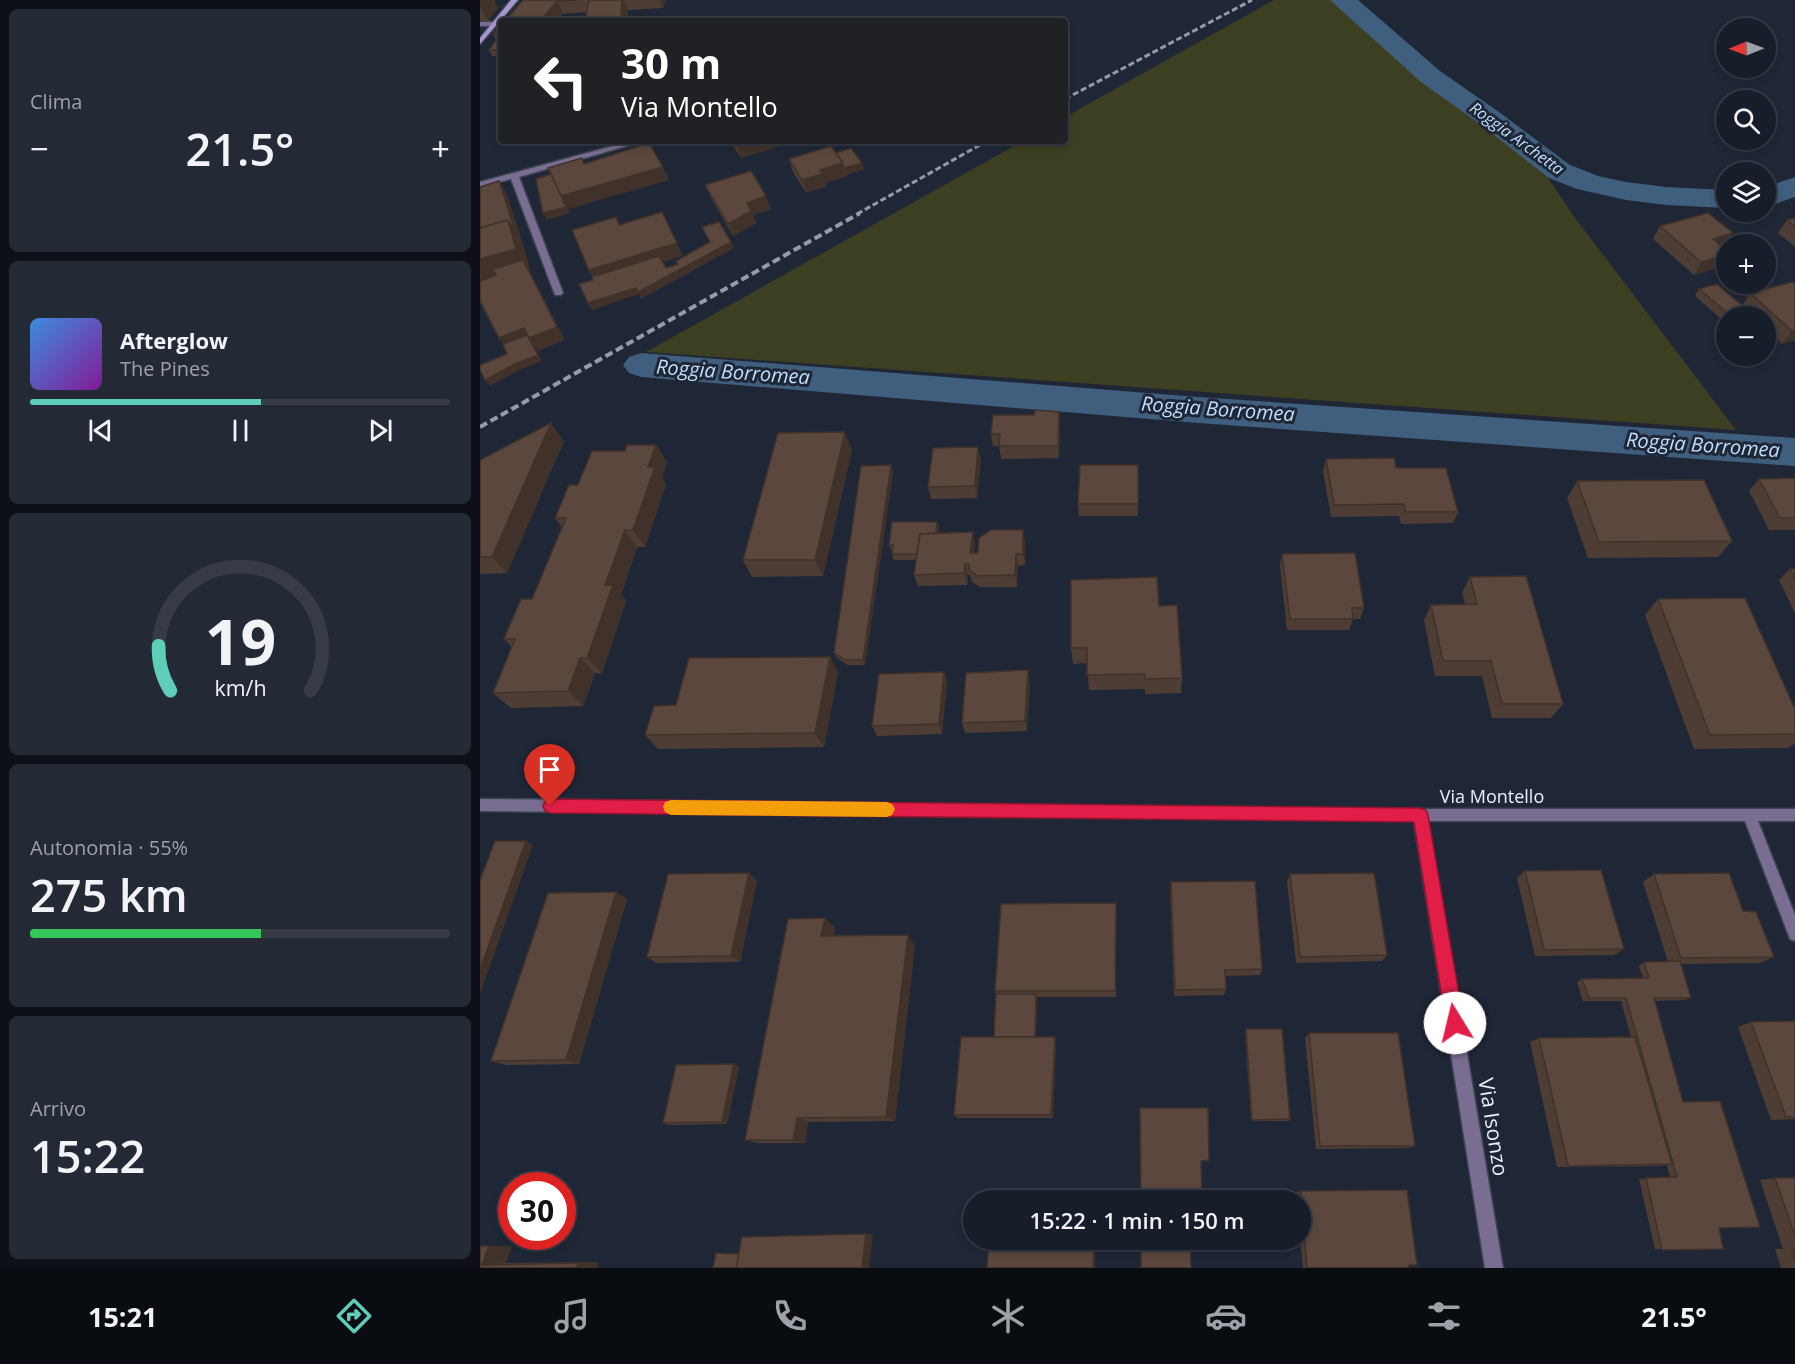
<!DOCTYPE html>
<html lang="it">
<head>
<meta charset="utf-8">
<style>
  body { margin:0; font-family:"Open Sans",sans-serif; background:#242a35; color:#f1f3f6; height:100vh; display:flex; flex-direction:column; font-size:22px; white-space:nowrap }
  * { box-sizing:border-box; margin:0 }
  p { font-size:20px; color:#9ea2a8 }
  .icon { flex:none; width:33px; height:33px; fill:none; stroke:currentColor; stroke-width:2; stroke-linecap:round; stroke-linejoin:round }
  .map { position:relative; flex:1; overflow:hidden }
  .panel { display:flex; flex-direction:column; gap:9px; padding:9px; background:#0d1017; width:480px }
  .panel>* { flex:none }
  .banner { position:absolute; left:18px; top:18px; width:570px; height:126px; border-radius:6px; box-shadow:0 3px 9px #0003,0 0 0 2px #363b46; background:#202124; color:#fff; overflow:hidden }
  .needle { width:39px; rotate:269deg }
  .buttons { position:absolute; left:1236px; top:18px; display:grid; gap:12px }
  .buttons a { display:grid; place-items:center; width:60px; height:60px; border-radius:50%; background:#171d29; box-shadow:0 3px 9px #0003,0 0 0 2px #363b46; font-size:30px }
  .speed { position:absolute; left:18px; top:1172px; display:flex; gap:12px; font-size:30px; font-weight:700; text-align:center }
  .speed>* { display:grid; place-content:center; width:78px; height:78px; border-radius:50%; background:#171d29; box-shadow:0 3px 9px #0003,0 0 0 2px #363b46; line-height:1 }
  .speed .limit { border:9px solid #d22; background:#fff; color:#111 }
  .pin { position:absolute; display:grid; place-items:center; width:51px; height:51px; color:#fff; margin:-62px -26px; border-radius:50% 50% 50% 0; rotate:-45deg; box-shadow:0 0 6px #0007 }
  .pin .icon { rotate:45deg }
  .me { position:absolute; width:66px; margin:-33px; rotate:351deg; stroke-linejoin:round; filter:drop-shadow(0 0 4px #0008) }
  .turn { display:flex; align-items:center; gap:21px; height:126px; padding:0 24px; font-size:27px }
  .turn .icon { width:78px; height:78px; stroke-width:2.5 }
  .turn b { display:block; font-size:42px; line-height:51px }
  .big { font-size:45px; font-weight:600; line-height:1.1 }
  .panel .tile { flex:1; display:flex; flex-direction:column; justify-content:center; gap:9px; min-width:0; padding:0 21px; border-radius:9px; background:#242a35 }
  .panel .dial { align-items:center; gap:0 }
  .dial svg { height:156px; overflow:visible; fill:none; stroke:#363b46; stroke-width:7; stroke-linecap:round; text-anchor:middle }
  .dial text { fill:#f1f3f6; stroke:none }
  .song { display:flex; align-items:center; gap:18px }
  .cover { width:72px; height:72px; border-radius:9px; background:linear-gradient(135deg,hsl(210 70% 55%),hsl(290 70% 35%)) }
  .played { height:6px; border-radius:3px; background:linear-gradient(90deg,#5eceb8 55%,#363b46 55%) }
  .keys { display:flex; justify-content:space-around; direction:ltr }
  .heat { display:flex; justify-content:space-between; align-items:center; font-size:33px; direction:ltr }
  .charge { height:9px; border-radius:4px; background:linear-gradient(90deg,#34c759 55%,#363b46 0) }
  .trip { position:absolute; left:483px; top:1190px; width:348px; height:60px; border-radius:30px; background:#171d29; box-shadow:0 3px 9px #0003,0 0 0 2px #363b46; font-weight:600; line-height:60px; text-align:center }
  .tabs { display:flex; height:96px; justify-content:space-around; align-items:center; background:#090c10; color:#9ea2a8 }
  .tabs .icon { width:42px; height:42px }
  .tabs .current { color:#5eceb8 }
  .tabs b { font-size:27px; color:#f1f3f6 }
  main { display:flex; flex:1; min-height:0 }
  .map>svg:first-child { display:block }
  .green { fill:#3d3f23 }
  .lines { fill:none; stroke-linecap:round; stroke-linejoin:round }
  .canal { fill:#405e7d; fill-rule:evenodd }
  .street-casing { stroke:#3b4352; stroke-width:3 }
  .secondary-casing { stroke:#3b4352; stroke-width:3 }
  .street { fill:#796e91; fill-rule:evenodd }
  .secondary { fill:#a896ce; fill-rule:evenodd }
  .rail-far1 { stroke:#959ba8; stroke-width:3; stroke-dasharray:6 3; stroke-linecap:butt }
  .rail { stroke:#959ba8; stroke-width:4; stroke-dasharray:8 4; stroke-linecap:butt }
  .wall { fill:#4e3d34 }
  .shaded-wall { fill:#40322b }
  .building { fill:#5b473d; stroke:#40322b; stroke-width:1.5 }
  .route { fill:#e11d48; stroke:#92132f; stroke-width:1.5 }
  .slow { fill:#f59e0b }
  .labels { text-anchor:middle; stroke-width:6; stroke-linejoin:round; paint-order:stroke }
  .far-water-label { font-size:16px; font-style:italic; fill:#c0defe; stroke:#1f2737 }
  .street-label { font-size:18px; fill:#e9eef9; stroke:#1f2737 }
  .water-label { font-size:20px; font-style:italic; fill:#c0defe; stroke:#1f2737 }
  .near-street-label { font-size:21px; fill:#e9eef9; stroke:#1f2737 }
</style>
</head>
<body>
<main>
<section class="panel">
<div class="tile"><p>Clima</p>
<div class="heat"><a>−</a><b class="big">21.5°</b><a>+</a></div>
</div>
<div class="tile">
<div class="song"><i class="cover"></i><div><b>Afterglow</b><p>The Pines</p></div></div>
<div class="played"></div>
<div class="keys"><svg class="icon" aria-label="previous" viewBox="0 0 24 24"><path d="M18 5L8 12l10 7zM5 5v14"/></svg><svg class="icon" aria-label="pause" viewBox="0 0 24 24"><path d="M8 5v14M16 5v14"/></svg><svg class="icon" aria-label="next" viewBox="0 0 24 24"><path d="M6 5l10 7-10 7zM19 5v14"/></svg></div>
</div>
<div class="tile dial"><svg viewBox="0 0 100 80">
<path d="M14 69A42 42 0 1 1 86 69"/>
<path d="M14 69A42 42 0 0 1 8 46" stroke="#5eceb8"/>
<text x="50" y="56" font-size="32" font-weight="700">19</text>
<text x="50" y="72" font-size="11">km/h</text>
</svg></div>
<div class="tile"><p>Autonomia · 55%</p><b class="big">275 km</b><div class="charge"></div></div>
<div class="tile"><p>Arrivo</p><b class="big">15:22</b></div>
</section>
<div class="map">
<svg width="1315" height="1268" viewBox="0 0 1315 1268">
  <rect width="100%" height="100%" fill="#1f2737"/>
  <path class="green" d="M794 0H852L877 15 934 68 1066 175 1093 215 1256 430 166 352 543 141H585V117Z"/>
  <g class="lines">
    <g class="canal">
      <path d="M850 0H878L960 71 1019 112 1090 165 1118 176 1146 182 1186 187 1246 190V208L1186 205 1146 200 1097 189 1069 178 1000 124 941 82Z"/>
      <path d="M1315 177V197L1286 207V187Z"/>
      <path d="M161 353 718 397 1315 438V466L718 423 161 377 149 373 143 365 149 357Z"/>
    </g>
    <defs>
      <g id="street">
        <path d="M0 22H16L19 24 16 26H0Z"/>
        <path d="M151 141H164L39 177 83 293 81 295H75L31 179 0 187V182Z"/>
        <path d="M0 799 940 809H1315V821H1278L1315 915V941L1310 939 1265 821H948L1023 1268H1005L934 821 0 811Z"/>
      </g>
      <path id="secondary" d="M31 0H38L0 44V38Z"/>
    </defs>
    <use href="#street" class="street-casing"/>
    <use href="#secondary" class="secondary-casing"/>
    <use href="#street" class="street"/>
    <use href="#secondary" class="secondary"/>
    <g class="rail-far1">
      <path d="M585 99 772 0"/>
      <path d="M377 214 507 141"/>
    </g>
    <path class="rail" d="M0 427 380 213"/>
  </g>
  <g class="wall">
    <path d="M0 0H14L18 8 8 21H0Z"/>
    <path d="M43 0H186L183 8 148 10 147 21H105L106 12 83 14Z"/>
    <path d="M21 25V56H12L9 50 16 40 13 34Z"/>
    <path d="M250 141H316L261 158Z"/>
    <path d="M356 153 384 169 366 175 367 176 345 183 346 187 326 192 313 172 309 159Z"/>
    <path d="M225 185 291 209 273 215 276 223 253 236 231 198Z"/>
    <path d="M1315 218V247L1298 233 1307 220Z"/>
    <path d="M1180 226 1246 246 1243 247 1246 250V261L1243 266 1214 275 1173 239Z"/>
    <path d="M1315 284V340L1302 344 1286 328V316H1273L1270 314 1268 316H1246V323L1215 296 1219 289 1262 306 1270 293Z"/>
    <path d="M554 415 580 424 579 458 521 459 519 446H513L511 434Z"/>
    <path d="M84 441 27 573 0 574V460Z"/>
    <path d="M176 445 187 462 182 477 186 484 165 547H157L141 595 146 601 122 673H115L103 706 31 708 13 693 32 647 24 639 52 599 82 527 75 518 98 485 145 451Z"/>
    <path d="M372 450 343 576 272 577 263 560Z"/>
    <path d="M501 459 497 498 451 499 448 487Z"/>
    <path d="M846 459 916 468 978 512 973 523 921 524 919 516 851 517 843 471Z"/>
    <path d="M658 465V516H599L598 504Z"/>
    <path d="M413 471 385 665H368L357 658 354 653Z"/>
    <path d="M1315 478V530H1289L1269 491 1279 479Z"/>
    <path d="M1097 481 1252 541 1238 557 1108 558 1087 498Z"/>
    <path d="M457 522 459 528 458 533 495 544 494 553 545 541V565L538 566 537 587H500L492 582 490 575H488L487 585 438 586 434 575 436 560H414L412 554V551H411L409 545Z"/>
    <path d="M802 554 884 608 880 619H873L869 630H807L800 565Z"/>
    <path d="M1310 569H1315V613L1299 580Z"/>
    <path d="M990 577 1083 704 1071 718H1012L1002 676H955L944 620 951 605 985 604 982 593Z"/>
    <path d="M1178 599 1315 709V743L1308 748 1214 749 1165 615Z"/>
    <path d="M679 606 702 678 701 693 665 694V689L609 690 607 663 593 664 591 648Z"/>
    <path d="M350 657 358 672 344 747 178 749 165 735 196 705Z"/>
    <path d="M464 672 467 682 462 734 397 736 392 726Z"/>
    <path d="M550 681 547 731 485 733 482 723Z"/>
    <path d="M1045 871 1144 949 1134 955 1055 956 1037 878Z"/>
    <path d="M810 874 907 955 902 961 816 963 807 881Z"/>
    <path d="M1174 874 1263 911 1294 957 1280 963 1201 964 1211 998 1205 1000 1175 1001 1239 1228 1243 1249H1175L1159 1179 1190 1177 1187 1165 1179 1166 1077 1167 1050 1042 1059 1038 1151 1037 1141 1001H1103L1097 982 1102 979 1163 978 1159 966 1164 962H1188L1163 882Z"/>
    <path d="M277 881 260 962 177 963 167 957Z"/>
    <path d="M691 882 782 969 780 975 745 976 746 989 744 995 694 996 690 889Z"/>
    <path d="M136 892 147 899 99 1064 26 1065 11 1061Z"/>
    <path d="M636 910V997H557L556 1037 576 1041 573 1118H478L474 1115 514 1037 516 994 515 991Z"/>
    <path d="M345 918 355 928 353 936 435 945 415 1121 328 1122 325 1143H278L265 1140Z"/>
    <path d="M1315 1021V1119L1291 1120 1258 1027 1271 1022Z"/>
    <path d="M766 1029 810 1119 808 1121H771L765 1032Z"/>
    <path d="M829 1033 935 1146 928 1148 836 1149 825 1038Z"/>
    <path d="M254 1064 259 1066 247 1124 189 1125 183 1123Z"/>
    <path d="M1295 1178H1315V1268H1301L1295 1249H1303L1280 1180Z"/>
    <path d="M821 1191 929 1265V1268H823L820 1237V1200H817V1192Z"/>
    <path d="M0 1246H32L26 1263 118 1262 117 1268H0Z"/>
  </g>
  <g class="shaded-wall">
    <path d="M0 0H14L18 8 8 21 0 6Z"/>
    <path d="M142 0H144L148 10 147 21H106Z"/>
    <path d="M180 0H186L183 8Z"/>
    <path d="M77 1 83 14 77 21H60Z"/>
    <path d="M271 141H316L261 158 257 145Z"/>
    <path d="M363 163H382L384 169 366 175 367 176 345 183 346 187 326 192 322 180 340 170Z"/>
    <path d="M183 167 189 180 88 209 87 206 90 213 67 220 63 213 81 196Z"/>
    <path d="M19 181 27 194 43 244 51 273 85 340 58 351 54 345 62 361 39 370 10 386 5 380 35 364 28 351 19 338 44 328 77 327 0 288V259Z"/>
    <path d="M286 196 291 209 273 215 276 223 253 236 248 224 267 203Z"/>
    <path d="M1253 233 1246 246 1225 252 1233 239Z"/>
    <path d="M251 242 254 248 161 299 159 294 112 310 108 303Z"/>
    <path d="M197 243 203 256 116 283 109 270Z"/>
    <path d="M1246 255V261L1243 266 1214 275 1221 262Z"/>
    <path d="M1271 313 1268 316H1258Z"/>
    <path d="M1315 330V340L1302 344 1312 331Z"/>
    <path d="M579 412 580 424 579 458 578 446Z"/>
    <path d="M71 423 84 441 27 573 12 557Z"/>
    <path d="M365 432 372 450 343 576 335 560Z"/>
    <path d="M176 445 187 462 182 477 186 484 165 547 153 530 168 467Z"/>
    <path d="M498 447 501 459 497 498 495 486Z"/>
    <path d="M411 465 413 471 385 665 383 660Z"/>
    <path d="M457 522 459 528 457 545 455 539Z"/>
    <path d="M145 530 157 547 141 595 146 601 122 673 107 658 125 585Z"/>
    <path d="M543 530 545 541V565L543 554Z"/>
    <path d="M493 532 495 544 493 564 490 553Z"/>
    <path d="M536 554 538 566 537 587 535 575Z"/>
    <path d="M485 564 488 575 487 585 484 573Z"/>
    <path d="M350 657 358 672 344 747 335 733Z"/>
    <path d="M100 658 115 673 103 706 88 691Z"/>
    <path d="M548 670 550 681 547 731 545 721Z"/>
    <path d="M464 672 467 682 462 734 459 724Z"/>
    <path d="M46 841 53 845 0 994V970Z"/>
    <path d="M269 873 277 881 260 962 251 956Z"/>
    <path d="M136 892 147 899 99 1064 86 1060Z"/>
    <path d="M345 918 355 928 351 946 341 936Z"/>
    <path d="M428 935 435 945 415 1121 406 1117Z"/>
    <path d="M556 994 557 997 556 1041 555 1039Z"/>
    <path d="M575 1037 576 1041 573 1118 571 1115Z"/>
    <path d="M254 1064 259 1066 247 1124 242 1122Z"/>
    <path d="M317 1118 328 1122 325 1143 313 1140Z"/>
    <path d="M386 1234H393L389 1268H382Z"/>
    <path d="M614 1239H615V1268H613Z"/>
    <path d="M9 1246H32L26 1263 2 1265Z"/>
    <path d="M118 1262 117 1268H96L98 1263Z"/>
  </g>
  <g class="building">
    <path d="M43 0H97L77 1 60 21H25Z"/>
    <path d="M109 0H142L141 17 105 21Z"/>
    <path d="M21 25V34H13Z"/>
    <path d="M16 40H21V50H9Z"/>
    <path d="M254 141H271L257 145Z"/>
    <path d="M169 143 183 167 81 196 68 168 102 158 104 164Z"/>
    <path d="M351 146 363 163 340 170 342 174 322 180 309 159Z"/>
    <path d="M371 148 382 163 364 168 363 163 356 153Z"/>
    <path d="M271 171 286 196 267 203 271 211 248 224 225 185Z"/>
    <path d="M71 174 86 207 63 213 56 179Z"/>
    <path d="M19 181 35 231 28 220 0 228V187Z"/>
    <path d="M182 212 197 243 109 270 92 230 136 217 139 225Z"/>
    <path d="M1228 213 1253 233 1233 239 1246 250V255L1221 262 1180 226Z"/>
    <path d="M1315 218V227L1307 220Z"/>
    <path d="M28 220 36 249 0 259V228Z"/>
    <path d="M239 222 251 242 158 292 156 288 108 303 99 284 113 280 112 277 179 256 186 268 198 264 196 261 230 242 222 227Z"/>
    <path d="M43 260 77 327 49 338 44 328 19 338 0 301V281L16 275 13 269Z"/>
    <path d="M1312 282 1315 284V330L1312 331 1270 293Z"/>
    <path d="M1237 284 1271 313 1258 316H1251L1219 289Z"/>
    <path d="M47 335 58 355 35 364 5 380 0 370V365L27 354 23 344Z"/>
    <path d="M555 410 579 412 578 446H519L520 434H511L513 415H554Z"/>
    <path d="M71 423 12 557H0V460Z"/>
    <path d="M365 432 335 560H263L298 433Z"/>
    <path d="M147 445H176L168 467H175L153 530H145L125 585H133L107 658H100L88 691 13 693 35 639H24L41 599H52L86 518H75L89 485H98L112 451H145Z"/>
    <path d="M498 447 495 486 448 487 453 448Z"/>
    <path d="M914 458 916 468H966L978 512H926L924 504 854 505 846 459Z"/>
    <path d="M411 465 383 660H365L354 653 381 466Z"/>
    <path d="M600 465H658V504H598Z"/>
    <path d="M1315 478V518H1300L1279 479Z"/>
    <path d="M1224 480 1252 541 1119 542 1097 481Z"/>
    <path d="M412 522H457L456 533 440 534 437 554H412L413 545H409Z"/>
    <path d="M511 530H543V554H536L535 575 498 576 489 570V564H485L484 573 434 575 440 534 493 532 490 553H498L499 538Z"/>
    <path d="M875 553 884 608H872L873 619H810L802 554Z"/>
    <path d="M1310 569H1315V579Z"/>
    <path d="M1046 576 1083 704H1022L1011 661H963L951 605 997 604 990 577Z"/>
    <path d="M677 577 679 606 697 605 702 678 665 679V674L607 675V648H591V580Z"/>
    <path d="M1265 598 1315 709V734L1230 735 1178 599Z"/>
    <path d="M350 657 335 733 165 735 174 706 196 705 209 658Z"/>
    <path d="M548 670 545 721 482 723 486 673Z"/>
    <path d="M464 672 459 724 392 726 399 674Z"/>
    <path d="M15 841H46L0 970V880Z"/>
    <path d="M1121 870 1144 949 1064 950 1045 871Z"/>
    <path d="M269 873 251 956 167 957 188 874Z"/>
    <path d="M894 873 907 955 820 957 810 874Z"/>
    <path d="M1249 873 1263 911 1276 912 1294 957 1201 958 1174 874Z"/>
    <path d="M775 881 782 969 745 970 746 989 695 990 691 882Z"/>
    <path d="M136 892 86 1060 11 1061 68 893Z"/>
    <path d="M636 903 635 991H515L521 904Z"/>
    <path d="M345 918 341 936 428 935 406 1117 317 1118 313 1140H265L308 919Z"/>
    <path d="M1200 961 1211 998H1174L1203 1102 1240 1101 1280 1227 1239 1228 1243 1249 1182 1250 1166 1178 1197 1177 1146 998H1109L1102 979 1169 978 1164 962Z"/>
    <path d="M516 994H556L555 1037H514Z"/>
    <path d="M1315 1021V1117H1306L1271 1022Z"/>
    <path d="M766 1029H802L810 1119 772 1120Z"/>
    <path d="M829 1033H918L935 1146H840Z"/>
    <path d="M481 1037H575L571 1115H474Z"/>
    <path d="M1155 1037 1192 1164 1088 1166 1059 1038Z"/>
    <path d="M254 1064 242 1122 183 1123 196 1065Z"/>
    <path d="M660 1108H728L729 1160 721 1161 722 1200H661Z"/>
    <path d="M1295 1178H1315V1236Z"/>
    <path d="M927 1190 937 1265H929V1268H827L821 1191Z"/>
    <path d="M614 1194V1200H511L512 1195Z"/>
    <path d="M386 1234 382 1268H256L262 1237Z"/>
    <path d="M509 1239H614L613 1268H507Z"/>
    <path d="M661 1239H710L711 1268H661Z"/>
    <path d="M0 1246H9L2 1265 98 1263 96 1268H0Z"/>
    <path d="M1312 1250H1315V1260Z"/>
    <path d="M236 1253 259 1254 256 1268H233Z"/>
  </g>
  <path class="route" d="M70 799 940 808 946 810 948 815 984 1023 981 1029 975 1031 969 1029 966 1023 934 822 70 813 65 811 63 806 65 801Z"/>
  <path class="slow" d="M191 800 407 802 412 804 415 809 412 815 407 817 191 815 185 812 183 807 185 802Z"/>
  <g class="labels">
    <g class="far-water-label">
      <text transform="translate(1037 138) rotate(36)" y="6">Roggia Archetta</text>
    </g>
    <g class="street-label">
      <text x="1012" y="803">Via Montello</text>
    </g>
    <g class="water-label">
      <text transform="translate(253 372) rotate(4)" y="7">Roggia Borromea</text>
      <text transform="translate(738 409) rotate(4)" y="7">Roggia Borromea</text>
      <text transform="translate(1223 445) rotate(4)" y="7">Roggia Borromea</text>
    </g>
    <g class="near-street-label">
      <text transform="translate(1013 1127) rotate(81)" y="7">Via Isonzo</text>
    </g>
  </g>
</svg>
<div class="buttons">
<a><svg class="needle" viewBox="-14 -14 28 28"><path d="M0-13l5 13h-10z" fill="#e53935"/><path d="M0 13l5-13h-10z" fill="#9ea2a8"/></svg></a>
<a><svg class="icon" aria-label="search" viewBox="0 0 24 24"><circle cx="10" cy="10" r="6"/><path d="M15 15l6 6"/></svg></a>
<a><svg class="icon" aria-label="layers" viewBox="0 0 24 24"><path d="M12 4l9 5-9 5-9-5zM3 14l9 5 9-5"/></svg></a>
<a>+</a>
<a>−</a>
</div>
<div class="speed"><div class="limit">30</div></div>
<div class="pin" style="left:70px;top:806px;background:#d93025"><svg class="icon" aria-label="arrive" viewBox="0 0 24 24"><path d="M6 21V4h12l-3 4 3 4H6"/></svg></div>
<svg class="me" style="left:975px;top:1023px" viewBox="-20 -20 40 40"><circle r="19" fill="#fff"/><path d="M0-13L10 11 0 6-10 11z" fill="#e11d48"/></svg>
<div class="trip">15:22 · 1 min · 150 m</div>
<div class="banner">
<div class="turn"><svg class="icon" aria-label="left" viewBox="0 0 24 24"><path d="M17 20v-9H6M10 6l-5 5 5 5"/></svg><div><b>30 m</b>Via Montello</div></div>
</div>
</div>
</main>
<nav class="tabs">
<b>15:21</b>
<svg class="icon current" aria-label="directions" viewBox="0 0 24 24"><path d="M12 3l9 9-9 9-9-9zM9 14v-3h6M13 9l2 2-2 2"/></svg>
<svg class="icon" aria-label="music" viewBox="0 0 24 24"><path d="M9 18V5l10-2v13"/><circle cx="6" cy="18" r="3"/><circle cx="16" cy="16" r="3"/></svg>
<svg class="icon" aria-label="phone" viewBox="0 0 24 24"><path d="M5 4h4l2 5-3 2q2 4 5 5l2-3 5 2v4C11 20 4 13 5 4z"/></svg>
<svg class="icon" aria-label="climate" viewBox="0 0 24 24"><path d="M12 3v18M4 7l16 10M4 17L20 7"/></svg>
<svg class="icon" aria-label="car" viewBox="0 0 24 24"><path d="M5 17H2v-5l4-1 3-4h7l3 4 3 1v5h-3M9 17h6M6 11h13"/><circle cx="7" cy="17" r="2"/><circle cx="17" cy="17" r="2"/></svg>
<svg class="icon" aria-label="filters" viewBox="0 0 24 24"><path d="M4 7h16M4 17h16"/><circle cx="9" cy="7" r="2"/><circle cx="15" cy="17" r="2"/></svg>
<b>21.5°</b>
</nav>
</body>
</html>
